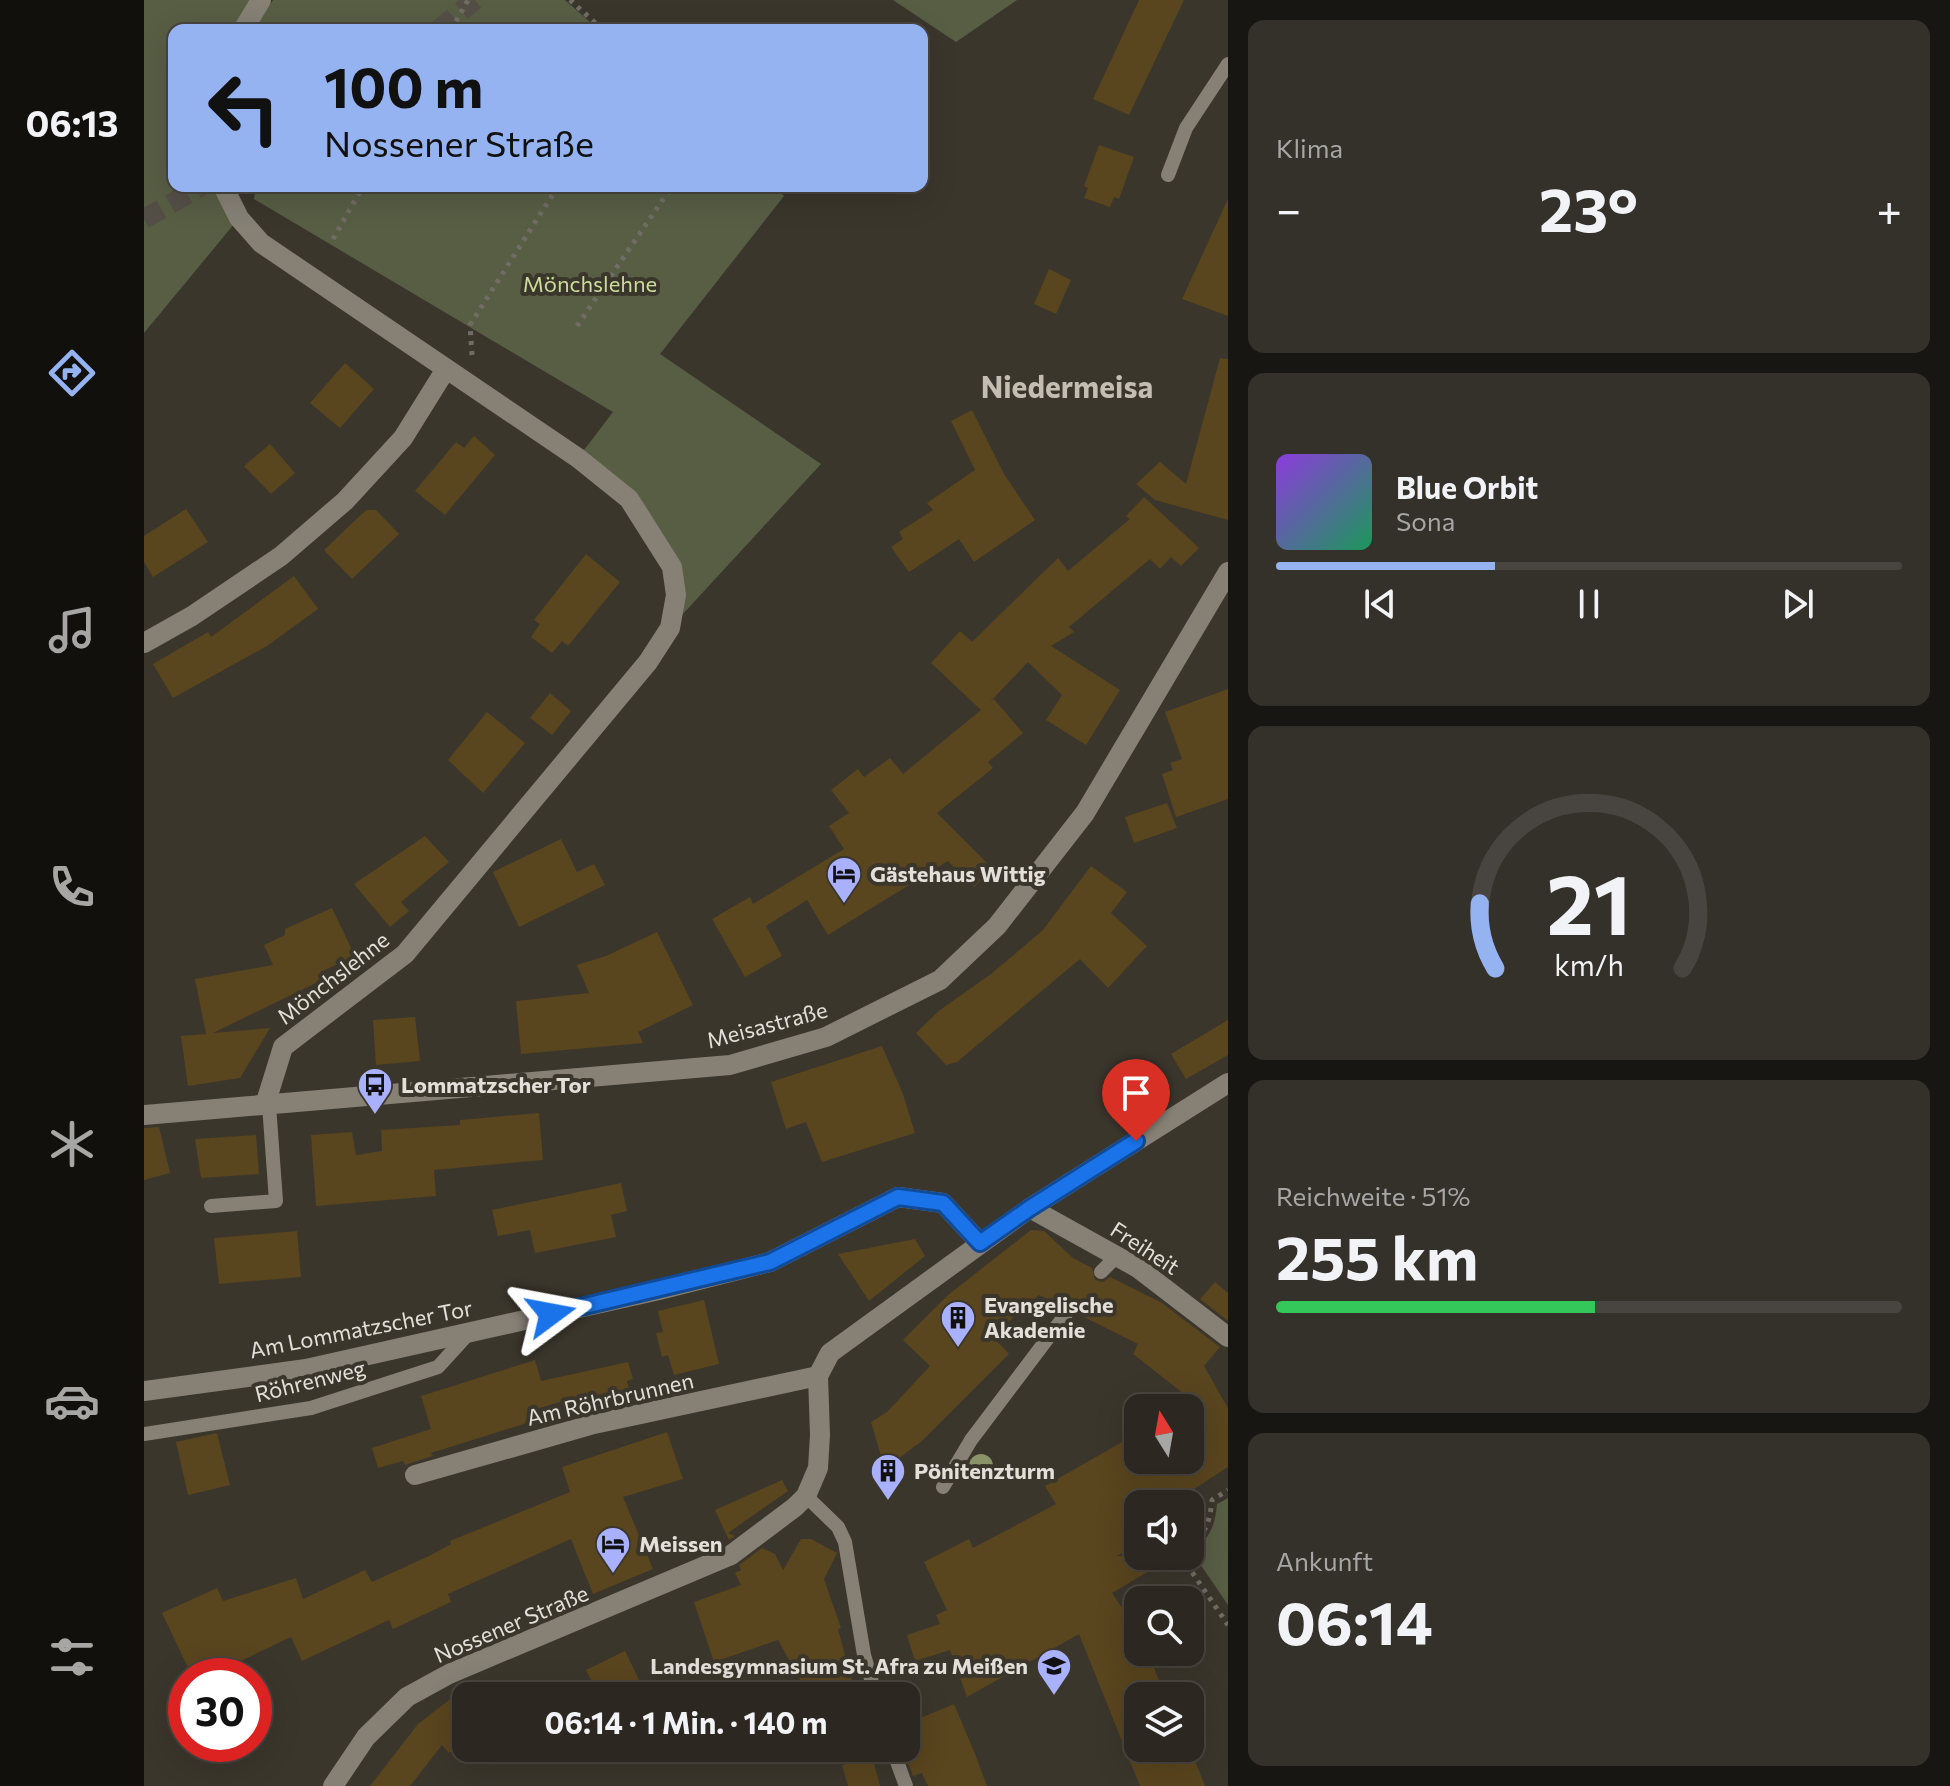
<!DOCTYPE html>
<html lang="de">
<head>
<meta charset="utf-8">
<style>
  body { margin:0; font-family:Commissioner,sans-serif; background:#34302a; color:#f1f3f6; height:100vh; display:flex; flex-direction:column; font-size:30px; white-space:nowrap }
  * { box-sizing:border-box; margin:0 }
  p { font-size:26px; color:#a6a6a5 }
  .icon { flex:none; width:44px; height:44px; fill:none; stroke:currentColor; stroke-width:2; stroke-linecap:round; stroke-linejoin:round }
  .map { position:relative; flex:1; overflow:hidden }
  .drawer { display:flex; flex-direction:column; gap:20px; padding:20px; background:#181612; width:722px }
  .drawer>* { flex:none }
  .top-card { position:absolute; left:24px; top:24px; width:760px; height:168px; border-radius:16px; box-shadow:0 8px 32px #0002,0 0 0 2px #48443f; background:#95b2f1; color:#111; overflow:hidden }
  .needle { width:52px; rotate:349deg }
  .fabs { position:absolute; left:980px; top:1394px; display:grid; gap:16px }
  .fabs a { display:grid; place-items:center; width:80px; height:80px; border-radius:16px; background:#2c2821; box-shadow:0 8px 32px #0002,0 0 0 2px #48443f; font-size:40px }
  .speed { position:absolute; left:24px; top:1658px; display:flex; gap:16px; font-size:40px; font-weight:700; text-align:center }
  .speed>* { display:grid; place-content:center; width:104px; height:104px; border-radius:50%; background:#2c2821; box-shadow:0 8px 32px #0002,0 0 0 2px #48443f; line-height:1 }
  .speed .limit { border:12px solid #d22; background:#fff; color:#111 }
  .pin { position:absolute; display:grid; place-items:center; width:68px; height:68px; color:#fff; margin:-82px -34px; border-radius:50% 50% 50% 0; rotate:-45deg; box-shadow:0 0 8px #0007 }
  .pin .icon { rotate:45deg }
  .me { position:absolute; width:88px; margin:-44px; rotate:77deg; stroke-linejoin:round; filter:drop-shadow(0 0 6px #0008) }
  .turn { display:flex; align-items:center; gap:28px; height:168px; padding:0 24px; font-size:36px }
  .turn .icon { width:104px; height:104px; stroke-width:2.5 }
  .turn b { display:block; font-size:56px; line-height:68px }
  .big { font-size:60px; font-weight:700; line-height:1.1 }
  .drawer .widget { flex:1; display:flex; flex-direction:column; justify-content:center; gap:12px; min-width:0; padding:0 28px; border-radius:16px; background:#34302a }
  .drawer .dial { align-items:center; gap:0 }
  .dial svg { height:208px; overflow:visible; fill:none; stroke:#48443f; stroke-width:7; stroke-linecap:round; text-anchor:middle }
  .dial text { fill:#f1f3f6; stroke:none }
  .song { display:flex; align-items:center; gap:24px }
  .cover { width:96px; height:96px; border-radius:12px; background:linear-gradient(135deg,hsl(270 70% 55%),hsl(150 70% 35%)) }
  .played { height:8px; border-radius:4px; background:linear-gradient(90deg,#95b2f1 35%,#48443f 35%) }
  .keys { display:flex; justify-content:space-around; direction:ltr }
  .heat { display:flex; justify-content:space-between; align-items:center; font-size:44px; direction:ltr }
  .charge { height:12px; border-radius:6px; background:linear-gradient(90deg,#34c759 51%,#48443f 0) }
  .trip { position:absolute; left:308px; top:1682px; width:468px; height:80px; border-radius:16px; background:#2c2821; box-shadow:0 8px 32px #0002,0 0 0 2px #48443f; font-weight:700; line-height:80px; text-align:center }
  main { display:flex; flex:1; min-height:0 }
  .tabs { display:flex; flex-direction:column; width:144px; justify-content:space-around; align-items:center; background:#12100d; color:#a6a6a5 }
  .tabs .icon { width:56px; height:56px }
  .tabs .selected { color:#95b2f1 }
  .tabs b { font-size:36px; color:#f1f3f6 }
  .map>svg:first-child { display:block }
  .green { fill:#575e44 }
  .building { fill:#59451e }
  .lines { fill:none; stroke-linecap:round; stroke-linejoin:round }
  .primary-tunnel { stroke:#544f46; stroke-width:20; stroke-dasharray:20 10; stroke-linecap:butt }
  .path { stroke:#716c64; stroke-width:5; stroke-dasharray:4 6; stroke-linecap:butt }
  .lane { stroke:#868075; stroke-width:14 }
  .street { stroke:#868075; stroke-width:20 }
  .secondary { stroke:#868075; stroke-width:20 }
  .tree { fill:#8a9268 }
  .route-casing { stroke:#114b97; stroke-width:20 }
  .route { stroke:#1a73e8; stroke-width:14 }
  .labels { text-anchor:middle; stroke-width:8; stroke-linejoin:round; paint-order:stroke }
  .park-label { font-size:22px; fill:#cadd99; stroke:#3b362c }
  .poi-label { font-size:22px; font-weight:bold; fill:#e3dfd9; stroke:#3b362c; text-anchor:start }
  .street-label { font-size:22px; fill:#e3dfd9; stroke:#3b362c }
  .district-label { font-size:30px; font-weight:bold; fill:#c4bdb1; stroke:#3b362c }
</style>
</head>
<body>
<main>
<nav class="tabs">
<b>06:13</b>
<svg class="icon selected" aria-label="directions" viewBox="0 0 24 24"><path d="M12 3l9 9-9 9-9-9zM9 14v-3h6M13 9l2 2-2 2"/></svg>
<svg class="icon" aria-label="music" viewBox="0 0 24 24"><path d="M9 18V5l10-2v13"/><circle cx="6" cy="18" r="3"/><circle cx="16" cy="16" r="3"/></svg>
<svg class="icon" aria-label="phone" viewBox="0 0 24 24"><path d="M5 4h4l2 5-3 2q2 4 5 5l2-3 5 2v4C11 20 4 13 5 4z"/></svg>
<svg class="icon" aria-label="climate" viewBox="0 0 24 24"><path d="M12 3v18M4 7l16 10M4 17L20 7"/></svg>
<svg class="icon" aria-label="car" viewBox="0 0 24 24"><path d="M5 17H2v-5l4-1 3-4h7l3 4 3 1v5h-3M9 17h6M6 11h13"/><circle cx="7" cy="17" r="2"/><circle cx="17" cy="17" r="2"/></svg>
<svg class="icon" aria-label="filters" viewBox="0 0 24 24"><path d="M4 7h16M4 17h16"/><circle cx="9" cy="7" r="2"/><circle cx="15" cy="17" r="2"/></svg>
</nav>
<div class="map">
<svg width="1084" height="1786" viewBox="0 0 1084 1786">
  <rect width="100%" height="100%" fill="#3b362c"/>
  <g class="green">
    <path d="M0 0H117L99 30H30V186H79L95 218 0 333Z"/>
    <path d="M129 0H421L455 30H109Z"/>
    <path d="M749 0H873L812 42Z"/>
    <path d="M112 186H629L640 196 516 354 677 464 526 628 532 595 485 499 434 458 469 412 110 199Z"/>
    <path d="M1084 1498V1605L1048 1552C1066 1538 1071 1526 1073 1504Z"/>
  </g>
  <g class="building">
    <path d="M995 0H1040L985 115 949 99Z"/>
    <path d="M955 145 990 157 975 199 970 197 966 207 940 198 944 188 940 186Z"/>
    <path d="M1084 199V316L1038 299Z"/>
    <path d="M905 269 927 280 912 314 890 304Z"/>
    <path d="M1076 358 1084 359V520L1011 500 992 484 1016 462 1042 484Z"/>
    <path d="M201 363 230 389 196 428 166 403Z"/>
    <path d="M828 410 860 474 891 520 830 562 815 539 765 572 747 547 759 539 755 532 789 510 783 503 831 470 807 421Z"/>
    <path d="M330 436 351 455 301 515 271 491 312 442 320 448Z"/>
    <path d="M126 444 151 473 127 494 100 466Z"/>
    <path d="M1000 497 1055 548 1037 566 1027 557 1016 569 1006 559 925 627 930 632 907 646 976 690 942 745 902 720 918 695 884 662 846 702 850 699 879 733 844 762 849 768 793 813 849 869 830 887 804 861 684 935 663 900 622 926 638 956 601 977 568 919 606 897 609 904 700 849 685 826 705 813 687 790 714 769 720 777 746 758 759 774 837 710 787 663 816 631 828 642 914 558 924 571 986 519 982 516Z"/>
    <path d="M42 509 64 542 9 577 0 562V536Z"/>
    <path d="M222 510H232L255 534 208 579 180 550Z"/>
    <path d="M442 554 476 582 424 646 418 641 408 653 387 637 396 624 390 620Z"/>
    <path d="M150 576 174 609 123 646 29 698 9 664 64 632 67 637Z"/>
    <path d="M1084 689V799L1032 817 1018 774 1029 770 1026 763 1038 759 1021 712Z"/>
    <path d="M406 693 427 711 408 735 386 718Z"/>
    <path d="M343 712 381 743 339 793 304 760Z"/>
    <path d="M1023 803 1033 828 990 843 981 817Z"/>
    <path d="M281 836 305 862 257 902 265 911 246 927 210 884Z"/>
    <path d="M417 839 433 872 450 864 461 885 375 927 349 872Z"/>
    <path d="M947 866 983 892 967 913 1003 946 964 988 936 959 813 1062 802 1065 772 1033 796 1010 847 974 899 930Z"/>
    <path d="M188 908 211 956 177 972 178 980 69 1033 126 1028 96 1078 44 1086 37 1036 62 1034 51 979 129 965 120 945 141 935V929Z"/>
    <path d="M513 932 549 1005 494 1032 499 1043 377 1054 372 1001 445 993 433 965 462 956Z"/>
    <path d="M271 1017 276 1061 232 1065 229 1020Z"/>
    <path d="M1084 1020V1055L1042 1079 1027 1054Z"/>
    <path d="M738 1046 759 1094 771 1133 678 1162 662 1122 642 1129 627 1082Z"/>
    <path d="M395 1113 399 1160 290 1170 292 1196 172 1206 167 1135 208 1132 212 1155 238 1151 237 1130 316 1125V1120Z"/>
    <path d="M15 1127 26 1173 0 1180V1128Z"/>
    <path d="M112 1135 115 1174 57 1178 51 1139Z"/>
    <path d="M477 1183 483 1211 467 1215 472 1237 391 1253 386 1230 354 1236 348 1210Z"/>
    <path d="M887 1230 900 1231 929 1258 948 1268 951 1280 959 1282 966 1277 1018 1303 1076 1347 1060 1366 1084 1408V1467L1039 1496 1045 1504H994V1543L973 1556H1030L968 1593 994 1632V1652H1004L1021 1696H994V1748H1046L1061 1786H996L935 1634 823 1697 806 1650 771 1661 763 1635 796 1624 792 1615 803 1610 780 1562 825 1539 829 1548 912 1504 901 1486 994 1433V1460H1046V1403L1049 1401 989 1354 994 1344 934 1314V1307L930 1302 922 1301 916 1305 895 1295 848 1336 865 1354 779 1440 741 1469 727 1422 743 1412 786 1366 759 1340 804 1295Z"/>
    <path d="M153 1231 157 1277 75 1284 70 1238Z"/>
    <path d="M771 1239 781 1256 725 1301 694 1254Z"/>
    <path d="M1071 1282 1084 1293V1321L1056 1299Z"/>
    <path d="M560 1300 575 1364 530 1375 524 1355 518 1357 512 1333 519 1332 514 1311Z"/>
    <path d="M391 1360 397 1381 484 1362 489 1379 483 1381 486 1393 444 1402 442 1394 383 1412 386 1422 287 1453 289 1456 261 1465 259 1461 234 1468 228 1448 287 1429 277 1396Z"/>
    <path d="M523 1432 539 1479 479 1497 509 1569 449 1594 427 1539 304 1594 307 1602 249 1629 245 1620 158 1661 147 1637 65 1676H48L18 1613 73 1588 79 1601 152 1578 159 1599 221 1570 228 1582 287 1555 307 1544 306 1541 426 1492 418 1467Z"/>
    <path d="M73 1433 86 1485 44 1495 32 1442Z"/>
    <path d="M638 1480 644 1491 584 1533 591 1536 585 1540 571 1510Z"/>
    <path d="M657 1539H667L693 1553 680 1579 697 1628 694 1629 712 1696H665L634 1640 570 1662 550 1602 597 1585 591 1573 597 1570 595 1565 618 1548 631 1554 639 1570Z"/>
    <path d="M481 1651 503 1696H455L442 1670Z"/>
    <path d="M322 1687V1740L305 1753 298 1745 266 1786H226L274 1724Z"/>
    <path d="M810 1704 831 1754 843 1786H784L778 1773 769 1776 762 1757V1747L765 1746 762 1724Z"/>
    <path d="M728 1756 736 1786H704L698 1765Z"/>
  </g>
  <g class="lines">
    <g class="primary-tunnel">
      <path d="M294 30 331 0"/>
      <path d="M0 219 58 186"/>
    </g>
    <g class="path">
      <path d="M426 0 459 30"/>
      <path d="M307 30 324 0"/>
      <path d="M633 186 639 191"/>
      <path d="M189 239 219 186"/>
      <path d="M433 326 528 186"/>
      <path d="M328 355 326 325 414 186"/>
      <path d="M1046 1545C1063 1533 1066 1519 1068 1500L1084 1490"/>
      <path d="M1037 1556 1084 1625"/>
    </g>
    <g class="lane">
      <path d="M1024 175 1042 128 1084 64"/>
      <path d="M67 1206 132 1201 125 1105"/>
      <path d="M957 1272 973 1256"/>
      <path d="M0 1434 167 1408 294 1367 325 1333"/>
      <path d="M799 1487 827 1440 925 1310"/>
      <path d="M662 1496 694 1527 701 1542 720 1655 732 1696"/>
      <path d="M748 1748 762 1786"/>
    </g>
    <g class="street">
      <path d="M99 30 117 0"/>
      <path d="M79 186 95 218 117 243 434 458 485 499 528 567 532 595 526 628 504 662 261 954 139 1047 121 1105"/>
      <path d="M0 643 48 616 137 556 201 501 259 438 302 369"/>
      <path d="M886 1208 994 1268 1084 1337"/>
      <path d="M0 1391 162 1369 515 1290 626 1262 754 1197 799 1203 836 1243"/>
      <path d="M271 1475 450 1424 674 1376"/>
      <path d="M189 1786 222 1737 263 1697 305 1674 587 1555 651 1507 662 1496 674 1468 676 1435 674 1376 686 1353 886 1208 1084 1083"/>
    </g>
    <path class="secondary" d="M0 1115 586 1065 682 1037 796 980 853 926 941 813 1084 572"/>
  </g>
  <circle class="tree" cx="837" cy="1466" r="12"/>
  <g class="lines">
    <defs>
      <path id="route" d="M407 1314 626 1262 754 1197 799 1203 836 1243 886 1208 992 1141"/>
    </defs>
    <use href="#route" class="route-casing"/>
    <use href="#route" class="route"/>
  </g>
  <defs>
    <symbol id="hotel-pin" viewBox="-11 -11 22 30"><path d="M0 17L-7.5 6A9.5 9.5 0 1 1 7.5 6Z" fill="#a9b0fc" stroke="#3b362c"/><path d="M-6-4.5h1.5V1H6V5H4.5V3h-9V5H-6ZM-4 0a1.8 1.8 0 1 1 3.6 0ZM.5 0V-2.5h3Q6-2.5 6 0Z" fill="#111"/></symbol>
    <symbol id="bus-pin" viewBox="-11 -11 22 30"><path d="M0 17L-7.5 6A9.5 9.5 0 1 1 7.5 6Z" fill="#a9b0fc" stroke="#3b362c"/><path d="M-5-6H5V4H4V6H2V4H-2V6H-4V4H-5ZM-3.5-4V0h7V-4ZM-3.5 1.2v1.5H-2V1.2ZM2 1.2v1.5H3.5V1.2Z" fill="#111"/></symbol>
    <symbol id="building-pin" viewBox="-11 -11 22 30"><path d="M0 17L-7.5 6A9.5 9.5 0 1 1 7.5 6Z" fill="#a9b0fc" stroke="#3b362c"/><path d="M-4-6H4V6H1V3H-1V6H-4ZM-2.5-4.3h1.7v1.8h-1.7ZM.8-4.3h1.7v1.8H.8ZM-2.5-1h1.7V.8h-1.7ZM.8-1h1.7V.8H.8Z" fill="#111"/></symbol>
    <symbol id="school-pin" viewBox="-11 -11 22 30"><path d="M0 17L-7.5 6A9.5 9.5 0 1 1 7.5 6Z" fill="#a9b0fc" stroke="#3b362c"/><path d="M0-5L7-2L0 1L-7-2ZM-4 1L0 2.5L4 1V4Q0 6-4 4Z" fill="#111"/></symbol>
  </defs>
  <g fill-rule="evenodd">
    <use href="#hotel-pin" x="680" y="854" width="40" height="54"/>
    <use href="#bus-pin" x="211" y="1065" width="40" height="54"/>
    <use href="#building-pin" x="794" y="1298" width="40" height="54"/>
    <use href="#building-pin" x="724" y="1451" width="40" height="54"/>
    <use href="#hotel-pin" x="449" y="1524" width="40" height="54"/>
    <use href="#school-pin" x="890" y="1646" width="40" height="54"/>
  </g>
  <g class="labels">
    <g class="park-label">
      <text x="446" y="292">Mönchslehne</text>
    </g>
    <g class="poi-label">
      <text x="726" y="882">Gästehaus Wittig</text>
      <text x="257" y="1093">Lommatzscher Tor</text>
      <text x="840" y="1313">Evangelische<tspan x="840" dy="25">Akademie</tspan></text>
      <text x="770" y="1479">Pönitenzturm</text>
      <text x="495" y="1552">Meissen</text>
      <text x="884" y="1674" text-anchor="end">Landesgymnasium St. Afra zu Meißen</text>
    </g>
    <g class="street-label">
      <text transform="translate(189 978) rotate(-38)" y="8">Mönchslehne</text>
      <text transform="translate(623 1025) rotate(-15)" y="8">Meisastraße</text>
      <text transform="translate(1001 1248) rotate(33)" y="8">Freiheit</text>
      <text transform="translate(217 1329) rotate(-11)" y="8">Am Lommatzscher Tor</text>
      <text transform="translate(166 1381) rotate(-14)" y="8">Röhrenweg</text>
      <text transform="translate(466 1399) rotate(-13)" y="8">Am Röhrbrunnen</text>
      <text transform="translate(367 1624) rotate(-23)" y="8">Nossener Straße</text>
    </g>
    <g class="district-label">
      <text x="923" y="398">Niedermeisa</text>
    </g>
  </g>
</svg>
<div class="fabs">
<a><svg class="needle" viewBox="-14 -14 28 28"><path d="M0-13l5 13h-10z" fill="#e53935"/><path d="M0 13l5-13h-10z" fill="#a6a6a5"/></svg></a>
<a><svg class="icon" aria-label="sound" viewBox="0 0 24 24"><path d="M4 9h4l5-4v14l-5-4H4zM17 9q2 3 0 6"/></svg></a>
<a><svg class="icon" aria-label="search" viewBox="0 0 24 24"><circle cx="10" cy="10" r="6"/><path d="M15 15l6 6"/></svg></a>
<a><svg class="icon" aria-label="layers" viewBox="0 0 24 24"><path d="M12 4l9 5-9 5-9-5zM3 14l9 5 9-5"/></svg></a>
</div>
<div class="speed"><div class="limit">30</div></div>
<div class="pin" style="left:992px;top:1141px;background:#d93025"><svg class="icon" aria-label="arrive" viewBox="0 0 24 24"><path d="M6 21V4h12l-3 4 3 4H6"/></svg></div>
<svg class="me" style="left:407px;top:1314px" viewBox="-20 -20 40 40"><path d="M0-17L14 15 0 8-14 15z" fill="#1a73e8" stroke="#fff" stroke-width="4"/></svg>
<div class="trip">06:14 · 1 Min. · 140 m</div>
<div class="top-card">
<div class="turn"><svg class="icon" aria-label="left" viewBox="0 0 24 24"><path d="M17 20v-9H6M10 6l-5 5 5 5"/></svg><div><b>100 m</b>Nossener Straße</div></div>
</div>
</div>
<section class="drawer">
<div class="widget"><p>Klima</p>
<div class="heat"><a>−</a><b class="big">23°</b><a>+</a></div>
</div>
<div class="widget">
<div class="song"><i class="cover"></i><div><b>Blue Orbit</b><p>Sona</p></div></div>
<div class="played"></div>
<div class="keys"><svg class="icon" aria-label="previous" viewBox="0 0 24 24"><path d="M18 5L8 12l10 7zM5 5v14"/></svg><svg class="icon" aria-label="pause" viewBox="0 0 24 24"><path d="M8 5v14M16 5v14"/></svg><svg class="icon" aria-label="next" viewBox="0 0 24 24"><path d="M6 5l10 7-10 7zM19 5v14"/></svg></div>
</div>
<div class="widget dial"><svg viewBox="0 0 100 80">
<path d="M14 69A42 42 0 1 1 86 69"/>
<path d="M14 69A42 42 0 0 1 8 44" stroke="#95b2f1"/>
<text x="50" y="56" font-size="32" font-weight="700">21</text>
<text x="50" y="72" font-size="11">km/h</text>
</svg></div>
<div class="widget"><p>Reichweite · 51%</p><b class="big">255 km</b><div class="charge"></div></div>
<div class="widget"><p>Ankunft</p><b class="big">06:14</b></div>
</section>
</main>
</body>
</html>
